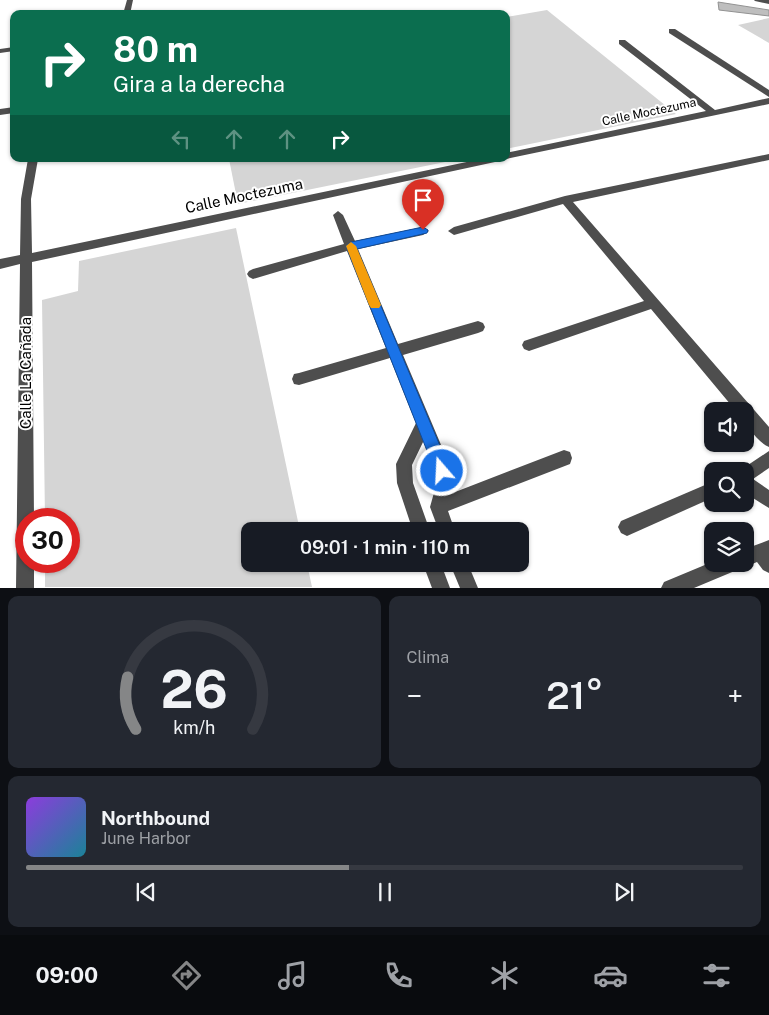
<!DOCTYPE html>
<html lang="es">
<head>
<meta charset="utf-8">
<style>
  body { margin:0; font-family:"Public Sans",sans-serif; background:#242831; color:#f1f3f6; height:100vh; display:flex; flex-direction:column; font-size:19px; white-space:nowrap }
  * { box-sizing:border-box; margin:0 }
  p { font-size:16px; color:#9ea1a6 }
  .icon { flex:none; width:28px; height:28px; fill:none; stroke:currentColor; stroke-width:2; stroke-linecap:round; stroke-linejoin:round }
  .map { position:relative; height:588px; overflow:hidden }
  .panel { display:flex; flex-direction:column; gap:8px; padding:8px; background:#0d0f14; flex:1 }
  .panel>* { flex:none }
  .guide { position:absolute; left:10px; top:10px; width:500px; height:152px; border-radius:10px; box-shadow:0 1px 4px #0004; background:#0b6e4f; color:#fff; overflow:hidden }
  .buttons { position:absolute; left:704px; top:402px; display:grid; gap:10px }
  .buttons a { display:grid; place-items:center; width:50px; height:50px; border-radius:10px; background:#171b24; box-shadow:0 1px 4px #0004; font-size:25px }
  .speed { position:absolute; left:15px; top:508px; display:flex; gap:10px; font-size:25px; font-weight:700; text-align:center }
  .speed>* { display:grid; place-content:center; width:65px; height:65px; border-radius:50%; background:#171b24; box-shadow:0 1px 4px #0004; line-height:1 }
  .speed .limit { border:8px solid #d22; background:#fff; color:#111 }
  .pin { position:absolute; display:grid; place-items:center; width:42px; height:42px; color:#fff; margin:-51px -21px; border-radius:50% 50% 50% 0; rotate:-45deg; box-shadow:0 0 5px #0007 }
  .pin .icon { rotate:45deg }
  .me { position:absolute; width:55px; margin:-28px; rotate:341deg; stroke-linejoin:round; filter:drop-shadow(0 0 4px #0008) }
  .turn { display:flex; align-items:center; gap:18px; height:105px; padding:0 20px; font-size:22px }
  .turn .icon { width:65px; height:65px; stroke-width:2.5 }
  .turn b { display:block; font-size:35px; line-height:42px }
  .lanes { display:flex; align-items:center; height:48px; padding:0 20px; background:#0003; justify-content:center; gap:25px; direction:ltr }
  .lanes .off { opacity:.35 }
  .big { font-size:38px; font-weight:600; line-height:1.1 }
  .panel .widget { flex:1; display:flex; flex-direction:column; justify-content:center; gap:8px; min-width:0; padding:0 18px; border-radius:10px; background:#242831 }
  .panel .dial { align-items:center; gap:0 }
  .dial svg { height:130px; overflow:visible; fill:none; stroke:#363941; stroke-width:7; stroke-linecap:round; text-anchor:middle }
  .dial text { fill:#f1f3f6; stroke:none }
  .song { display:flex; align-items:center; gap:15px }
  .cover { width:60px; height:60px; border-radius:8px; background:linear-gradient(135deg,hsl(270 70% 55%),hsl(190 70% 35%)) }
  .played { height:5px; border-radius:2px; background:linear-gradient(90deg,#858687 45%,#363941 45%) }
  .keys { display:flex; justify-content:space-around; direction:ltr }
  .heat { display:flex; justify-content:space-between; align-items:center; font-size:28px; direction:ltr }
  .panel .tiles { flex:1; display:grid; gap:8px; grid-template-columns:1fr 1fr }
  .widget:last-child { grid-column:span 2 }
  .trip { position:absolute; left:241px; top:522px; width:288px; height:50px; border-radius:10px; background:#171b24; box-shadow:0 1px 4px #0004; font-weight:600; line-height:50px; text-align:center }
  .menu { display:flex; height:80px; justify-content:space-around; align-items:center; background:#090b0e; color:#9ea1a6 }
  .menu .icon { width:35px; height:35px }
  .menu .current { color:#858687 }
  .menu b { font-size:22px; color:#f1f3f6 }
  .map>svg:first-child { display:block }
  .green { fill:#d5d5d5 }
  .building { fill:#bebebe; stroke:#929292 }
  .lines { fill:none; stroke-linecap:round; stroke-linejoin:round }
  .minor { fill:#4e4e4e; fill-rule:evenodd }
  .route { fill:#1a73e8; stroke:#114b97 }
  .slow { fill:#f59e0b }
  .labels { text-anchor:middle; stroke-width:4; stroke-linejoin:round; paint-order:stroke }
  .far-street-label { font-size:12px; fill:#000; stroke:#fff }
  .street-label { font-size:15px; fill:#000; stroke:#fff }
</style>
</head>
<body>
<div class="map">
<svg width="769" height="588" viewBox="0 0 769 588">
  <rect width="100%" height="100%" fill="#fff"/>
  <g class="green">
    <path d="M547 10 676 114 506 149V17Z"/>
    <path d="M769 18V43L738 25Z"/>
    <path d="M229 159H460L238 204Z"/>
    <path d="M236 228 300 531H250V564H307L312 587H45V561H69V519H45L42 300 78 291 79 261Z"/>
  </g>
  <path class="building" d="M718 2 769 10V16L719 10Z"/>
  <g class="lines">
    <g class="minor">
      <path d="M127 0H133L130 14H123Z"/>
      <path d="M754 0H769V4L755 1Z"/>
      <path d="M669 29H675L769 90V97L669 33Z"/>
      <path d="M619 40H625L715 110 769 98V104L506 159H505L506 153 706 111 619 44Z"/>
      <path d="M14 47V51L0 53V49Z"/>
      <path d="M14 107V113L0 115V109Z"/>
      <path d="M769 154V160L573 202 769 427V447C756 441 745 425 745 411H736L651 309 529 351 524 349 522 345 524 341 644 301 563 204 454 235 448 231 454 227 565 196Z"/>
      <path d="M28 159H38L31 199 32 253 481 159H500L495 162 32 262 34 519H26V561H34V588H16L20 264 0 269V259L20 255 21 199Z"/>
      <path d="M338 211 343 215 355 241 423 227 429 231 423 235 358 249 398 344 478 321 483 323 485 327 483 331 478 333 403 355 447 459 453 482 450 494 564 450 570 452 572 458 570 464 448 511 455 531H439L430 507 437 482 431 459 424 440 412 465 413 483 430 531H413L397 483 396 464 416 423 390 358 299 385 294 384 292 379 294 374 299 373 386 348 347 251 253 279 249 277 247 274 249 271 253 269 344 244 333 215Z"/>
      <path d="M769 451V468L753 479 769 490V508L745 493V471H739Z"/>
      <path d="M712 482V498L627 536 621 533 618 527 621 521Z"/>
      <path d="M769 540V573L763 570 757 562 745 567 740 565 737 570 694 588H661L664 582 712 562 745 564V549Z"/>
      <path d="M423 564H441L450 588H432Z"/>
      <path d="M450 564H468L478 588H460Z"/>
    </g>
  </g>
  <path class="route" d="M423 227 428 230 427 233 357 249 446 460 449 471 447 476 442 478 437 476 346 246 351 242Z"/>
  <path class="slow" d="M351 242 356 246 381 305 379 308H371L369 305 346 246Z"/>
  <g class="labels">
    <g class="far-street-label">
      <text transform="translate(649 112) rotate(-12)" y="4">Calle Moctezuma</text>
    </g>
    <g class="street-label">
      <text transform="translate(244 196) rotate(-12)" y="5">Calle Moctezuma</text>
      <text transform="translate(26 373) rotate(-90)" y="5">Calle La Cañada</text>
    </g>
  </g>
</svg>
<div class="buttons">
<a><svg class="icon" aria-label="sound" viewBox="0 0 24 24"><path d="M4 9h4l5-4v14l-5-4H4zM17 9q2 3 0 6"/></svg></a>
<a><svg class="icon" aria-label="search" viewBox="0 0 24 24"><circle cx="10" cy="10" r="6"/><path d="M15 15l6 6"/></svg></a>
<a><svg class="icon" aria-label="layers" viewBox="0 0 24 24"><path d="M12 4l9 5-9 5-9-5zM3 14l9 5 9-5"/></svg></a>
</div>
<div class="speed"><div class="limit">30</div></div>
<div class="pin" style="left:423px;top:230px;background:#d93025"><svg class="icon" aria-label="arrive" viewBox="0 0 24 24"><path d="M6 21V4h12l-3 4 3 4H6"/></svg></div>
<svg class="me" style="left:442px;top:471px" viewBox="-20 -20 40 40"><circle r="17" fill="#1a73e8" stroke="#fff" stroke-width="3"/><path d="M0-11L8 9 0 5-8 9z" fill="#fff"/></svg>
<div class="trip">09:01 · 1 min · 110 m</div>
<div class="guide">
<div class="turn"><svg class="icon" aria-label="right" viewBox="0 0 24 24"><path d="M7 20v-9h11M14 6l5 5-5 5"/></svg><div><b>80 m</b>Gira a la derecha</div></div>
<div class="lanes"><svg class="icon off" aria-label="left" viewBox="0 0 24 24"><path d="M17 20v-9H6M10 6l-5 5 5 5"/></svg><svg class="icon off" aria-label="ahead" viewBox="0 0 24 24"><path d="M12 20V5M6 11l6-6 6 6"/></svg><svg class="icon off" aria-label="ahead" viewBox="0 0 24 24"><path d="M12 20V5M6 11l6-6 6 6"/></svg><svg class="icon" aria-label="right" viewBox="0 0 24 24"><path d="M7 20v-9h11M14 6l5 5-5 5"/></svg></div>
</div>
</div>
<section class="panel">
<div class="tiles">
<div class="widget dial"><svg viewBox="0 0 100 80">
<path d="M14 69A42 42 0 1 1 86 69"/>
<path d="M14 69A42 42 0 0 1 9 37" stroke="#858687"/>
<text x="50" y="56" font-size="32" font-weight="700">26</text>
<text x="50" y="72" font-size="11">km/h</text>
</svg></div>
<div class="widget"><p>Clima</p>
<div class="heat"><a>−</a><b class="big">21°</b><a>+</a></div>
</div>
<div class="widget">
<div class="song"><i class="cover"></i><div><b>Northbound</b><p>June Harbor</p></div></div>
<div class="played"></div>
<div class="keys"><svg class="icon" aria-label="previous" viewBox="0 0 24 24"><path d="M18 5L8 12l10 7zM5 5v14"/></svg><svg class="icon" aria-label="pause" viewBox="0 0 24 24"><path d="M8 5v14M16 5v14"/></svg><svg class="icon" aria-label="next" viewBox="0 0 24 24"><path d="M6 5l10 7-10 7zM19 5v14"/></svg></div>
</div>
</div>
</section>
<nav class="menu">
<b>09:00</b>
<svg class="icon current" aria-label="directions" viewBox="0 0 24 24"><path d="M12 3l9 9-9 9-9-9zM9 14v-3h6M13 9l2 2-2 2"/></svg>
<svg class="icon" aria-label="music" viewBox="0 0 24 24"><path d="M9 18V5l10-2v13"/><circle cx="6" cy="18" r="3"/><circle cx="16" cy="16" r="3"/></svg>
<svg class="icon" aria-label="phone" viewBox="0 0 24 24"><path d="M5 4h4l2 5-3 2q2 4 5 5l2-3 5 2v4C11 20 4 13 5 4z"/></svg>
<svg class="icon" aria-label="climate" viewBox="0 0 24 24"><path d="M12 3v18M4 7l16 10M4 17L20 7"/></svg>
<svg class="icon" aria-label="car" viewBox="0 0 24 24"><path d="M5 17H2v-5l4-1 3-4h7l3 4 3 1v5h-3M9 17h6M6 11h13"/><circle cx="7" cy="17" r="2"/><circle cx="17" cy="17" r="2"/></svg>
<svg class="icon" aria-label="filters" viewBox="0 0 24 24"><path d="M4 7h16M4 17h16"/><circle cx="9" cy="7" r="2"/><circle cx="15" cy="17" r="2"/></svg>
</nav>
</body>
</html>
